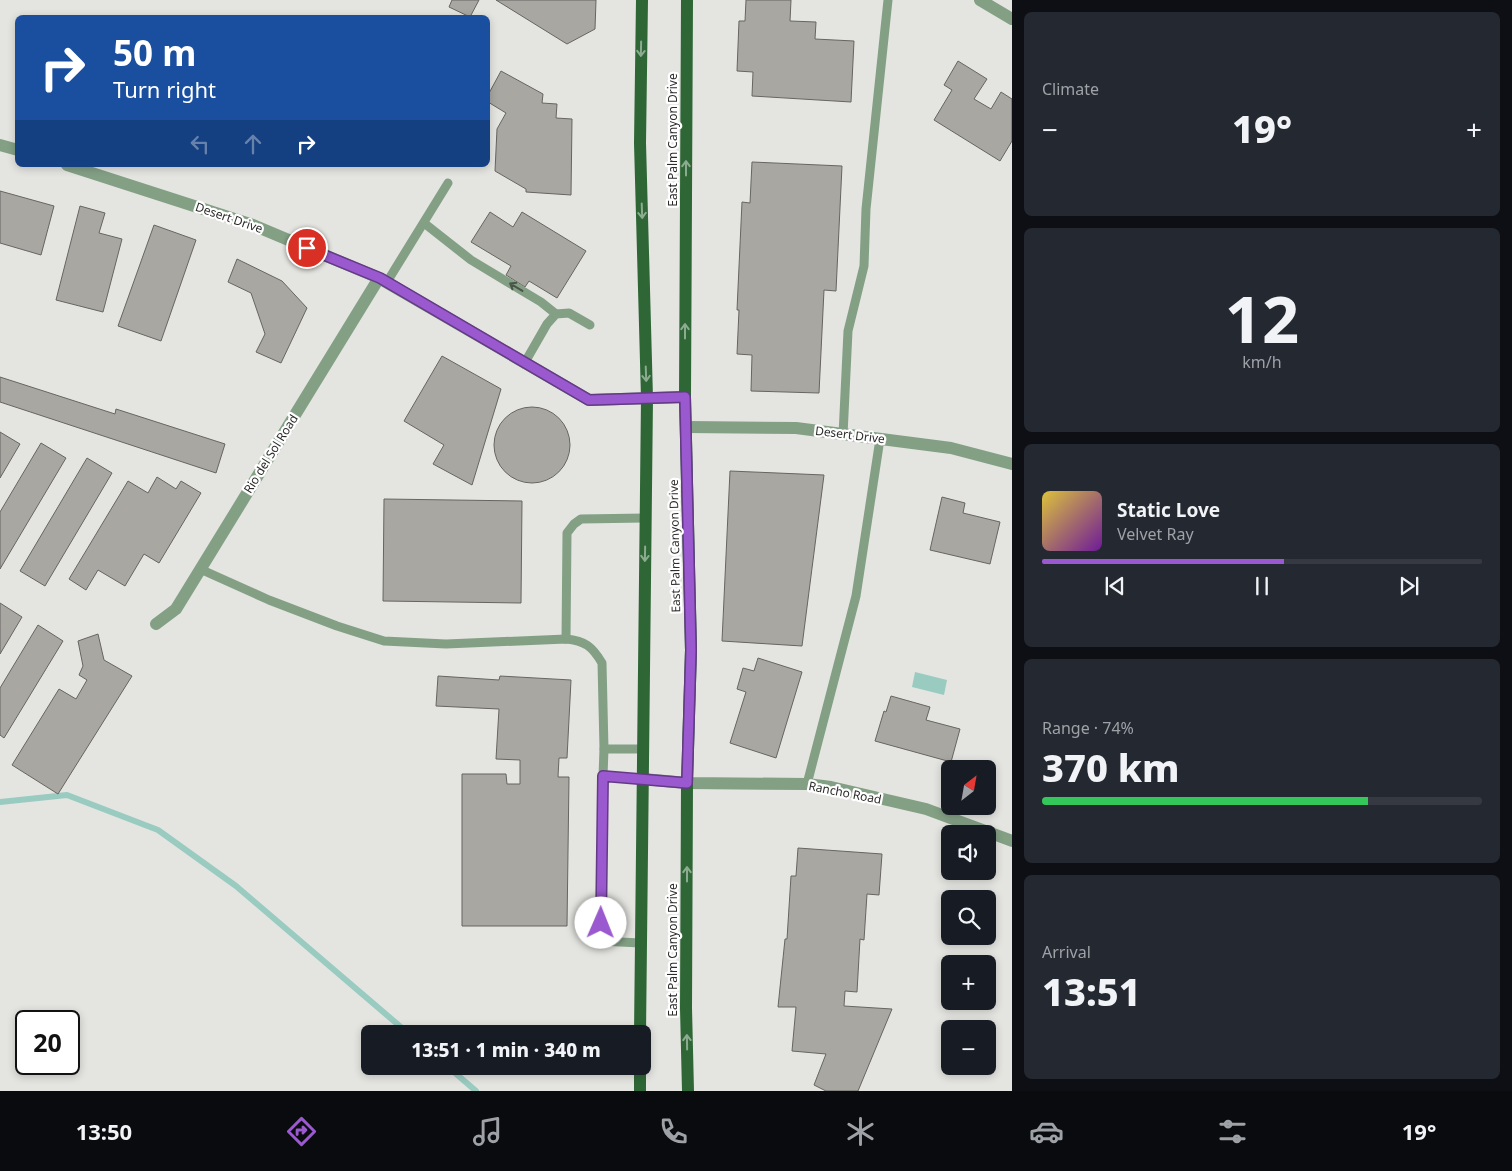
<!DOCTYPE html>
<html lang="en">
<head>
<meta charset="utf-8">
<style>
  body { margin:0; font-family:"Noto Sans",sans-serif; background:#242831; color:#f1f3f6; height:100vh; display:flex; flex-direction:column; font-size:19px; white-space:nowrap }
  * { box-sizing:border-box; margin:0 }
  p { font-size:16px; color:#9ea1a6 }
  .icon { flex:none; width:28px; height:28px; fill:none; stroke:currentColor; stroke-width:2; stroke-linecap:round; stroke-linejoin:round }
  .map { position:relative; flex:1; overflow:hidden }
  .drawer { display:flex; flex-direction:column; gap:12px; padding:12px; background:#0d0f14; width:500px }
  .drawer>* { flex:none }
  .guide { position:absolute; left:15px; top:15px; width:475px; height:152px; border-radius:8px; box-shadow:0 2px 8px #0003; background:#1a4fa0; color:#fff; overflow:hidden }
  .needle { width:32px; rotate:31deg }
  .fabs { position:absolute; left:941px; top:760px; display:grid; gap:10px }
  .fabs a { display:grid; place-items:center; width:55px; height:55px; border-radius:8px; background:#171b24; box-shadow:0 2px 8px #0003; font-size:25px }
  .speed { position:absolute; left:15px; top:1010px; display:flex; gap:10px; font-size:25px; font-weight:700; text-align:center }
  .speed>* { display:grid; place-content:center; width:65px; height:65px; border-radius:50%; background:#171b24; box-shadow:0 2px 8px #0003; line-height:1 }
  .speed .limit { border:2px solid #111; border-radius:8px; background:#fff; color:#111 }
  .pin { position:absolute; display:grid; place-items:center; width:42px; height:42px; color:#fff; margin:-21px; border:2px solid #fff; border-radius:50%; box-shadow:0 1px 5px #0007 }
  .me { position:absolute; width:55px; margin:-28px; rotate:1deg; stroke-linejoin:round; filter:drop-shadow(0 0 4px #0008) }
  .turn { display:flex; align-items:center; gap:18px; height:105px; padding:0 15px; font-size:22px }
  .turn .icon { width:65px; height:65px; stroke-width:2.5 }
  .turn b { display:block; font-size:35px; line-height:42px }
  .lanes { display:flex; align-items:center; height:48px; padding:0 15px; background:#0003; justify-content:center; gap:25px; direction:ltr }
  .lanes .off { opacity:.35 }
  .big { font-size:38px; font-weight:800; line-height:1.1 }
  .drawer .widget { flex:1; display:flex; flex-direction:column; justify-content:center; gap:8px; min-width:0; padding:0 18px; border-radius:8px; background:#242831 }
  .drawer .dial { align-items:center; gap:0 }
  .dial b { font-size:65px; line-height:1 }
  .song { display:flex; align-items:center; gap:15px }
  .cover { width:60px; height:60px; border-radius:8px; background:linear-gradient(135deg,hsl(50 70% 55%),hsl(280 70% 35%)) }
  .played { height:5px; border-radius:2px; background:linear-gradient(90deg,#9a59ce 55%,#363941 55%) }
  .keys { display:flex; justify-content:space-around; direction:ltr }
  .heat { display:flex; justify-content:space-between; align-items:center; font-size:28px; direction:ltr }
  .charge { height:8px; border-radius:4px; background:linear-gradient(90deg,#34c759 74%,#363941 0) }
  .trip { position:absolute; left:361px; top:1025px; width:290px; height:50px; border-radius:8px; background:#171b24; box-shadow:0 2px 8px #0003; font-weight:800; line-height:50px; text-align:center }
  .tab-bar { display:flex; height:80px; justify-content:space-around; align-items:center; background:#090b0e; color:#9ea1a6 }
  .tab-bar .icon { width:35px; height:35px }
  .tab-bar .selected { color:#9a59ce }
  .tab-bar b { font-size:22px; color:#f1f3f6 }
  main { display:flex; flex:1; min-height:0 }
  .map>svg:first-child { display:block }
  .water { fill:#99cbc0 }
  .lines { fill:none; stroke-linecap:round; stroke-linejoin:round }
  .stream { stroke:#99cbc0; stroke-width:6 }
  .building { fill:#a9a7a2; stroke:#676561 }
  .lane { stroke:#83a085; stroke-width:9 }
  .street { stroke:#83a085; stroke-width:12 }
  .primary { stroke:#2e6636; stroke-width:12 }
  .oneway { stroke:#8cab90 }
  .oneway2 { stroke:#4a554a }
  .route-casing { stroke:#643a86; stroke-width:12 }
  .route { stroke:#9a59ce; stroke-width:9 }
  .labels { text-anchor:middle; stroke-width:4.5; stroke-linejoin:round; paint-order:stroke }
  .street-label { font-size:12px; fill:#2c2d2b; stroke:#fff }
</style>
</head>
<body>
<main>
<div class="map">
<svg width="1012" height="1091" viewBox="0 0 1012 1091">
  <rect width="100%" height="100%" fill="#e4e5e0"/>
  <path class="water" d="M915 672 947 680 944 695 912 687Z"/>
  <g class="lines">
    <g class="stream">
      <path d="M0 802 67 795 158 830 236 886 409 1034"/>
      <path d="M447 1066 476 1091"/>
    </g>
  </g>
  <g class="building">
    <path d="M452 0H479L470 17 449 7Z"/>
    <path d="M496 0H596L595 29 567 44Z"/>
    <path d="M746 0H791L790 21 816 22 815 39 854 41 851 102 752 96 753 72 737 71 739 21H745Z"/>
    <path d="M958 61 987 79 974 99 991 109 1001 92 1012 99V141L1000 161 934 120 952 90 944 85Z"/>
    <path d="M501 71 543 94 542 103 557 104 556 118 572 119 571 195 526 192V189L495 171 497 129 506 113 488 102V95Z"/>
    <path d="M752 162 842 166 836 291 824 290 819 393 751 391 752 355 737 354 739 310H737L742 202 750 203Z"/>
    <path d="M0 191 54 206 41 255 0 243Z"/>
    <path d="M80 206 105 213 99 233 122 239 103 312 56 300Z"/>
    <path d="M490 212 513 227 522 212 586 251 557 298 529 281 525 287 506 275 511 266 471 242Z"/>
    <path d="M154 225 196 240 161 341 118 326Z"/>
    <path d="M237 259 282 281 307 308 281 363 256 352 265 334 251 293 228 282Z"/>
    <path d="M442 356 501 389 472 485 433 464 444 445 404 421Z"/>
    <path d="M0 377 115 414 116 409 225 444 216 473 0 402Z"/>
    <circle cx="532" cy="445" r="38"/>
    <path d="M0 432 20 444 0 478Z"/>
    <path d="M41 443 66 458 0 569V512Z"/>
    <path d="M87 458 112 473 45 586 20 571Z"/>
    <path d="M730 471 824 475 802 646 722 641Z"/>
    <path d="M157 477 176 489 181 481 201 493 159 563 144 554 125 586 98 570 86 590 69 579 128 481 148 493Z"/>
    <path d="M942 497 965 503 963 513 1000 522 990 564 930 550Z"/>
    <path d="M384 499 522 501 521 603 383 601Z"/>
    <path d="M0 603 22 617 0 654Z"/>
    <path d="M38 625 63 641 4 738 0 735V688Z"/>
    <path d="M98 634 104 660 132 676 58 794 12 765 59 689 76 699 87 680 79 675 83 666 78 641Z"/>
    <path d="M758 658 802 672 776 758 730 743 746 692 737 689 743 668 754 671Z"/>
    <path d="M438 676 499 680 500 676 571 680 567 758H559L558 777H569L567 926H462V774H506L507 784H520V760L496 759 499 709 436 706Z"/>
    <path d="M891 696 930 707 926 720 960 729 951 762 875 741 884 711 886 712Z"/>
    <path d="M798 848 882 854 879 895 867 894 864 940 860 939 857 992 845 991 844 1006 892 1009 858 1091H826L814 1085 826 1054 792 1051 796 1007H778L785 939H787L791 876H796Z"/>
  </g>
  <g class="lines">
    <g class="lane">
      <path d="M424 223 471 260 541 302 556 314"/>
      <path d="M387 282 448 183"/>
      <path d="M524 364 547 324 556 314 569 313 590 325"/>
      <path d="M843 435 848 331 864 266 866 209 888 0"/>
      <path d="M200 569 269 600 337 626 384 641 446 644 566 639C585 641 592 646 602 663L604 749H643"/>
      <path d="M566 639 567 533 574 524 581 519 645 518"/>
      <path d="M603 776 604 749"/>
      <path d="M807 784 856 596 880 439"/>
      <path d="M640 943 601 941 603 776 643 779"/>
    </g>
    <g class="street">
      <path d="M980 0 1012 19"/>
      <path d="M0 145 18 150"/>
      <path d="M67 165 253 225 379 278 589 400 685 397"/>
      <path d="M686 427 796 428 951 448 1012 464"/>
      <path d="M156 624 176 609 379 278"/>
      <path d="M643 779 687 783 807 784 831 787 926 809 1012 841"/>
    </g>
    <g class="primary">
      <path d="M687 0 685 397 691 650 687 783 686 1008 688 1091"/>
      <path d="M640 1034 647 398 640 143 642 0"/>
      <path d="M640 1091V1066"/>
    </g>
  </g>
  <defs><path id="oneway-shaft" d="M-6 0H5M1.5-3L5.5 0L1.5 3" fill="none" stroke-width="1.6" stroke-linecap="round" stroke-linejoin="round" transform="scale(1.25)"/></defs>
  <g class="oneway">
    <use href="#oneway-shaft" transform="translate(641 49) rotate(91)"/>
    <use href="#oneway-shaft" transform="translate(686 168) rotate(-90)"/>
    <use href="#oneway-shaft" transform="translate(642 211) rotate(88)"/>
    <use href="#oneway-shaft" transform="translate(685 331) rotate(-90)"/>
    <use href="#oneway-shaft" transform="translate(646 374) rotate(88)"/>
    <use href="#oneway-shaft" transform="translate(645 554) rotate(91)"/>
    <use href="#oneway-shaft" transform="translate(687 874) rotate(-90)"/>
    <use href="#oneway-shaft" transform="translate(687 1042) rotate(-91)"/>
  </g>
  <use class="oneway2" href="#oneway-shaft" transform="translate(516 287) rotate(-149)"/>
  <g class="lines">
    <defs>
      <path id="route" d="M307 248 380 278 589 400 685 397 691 650 687 783 603 776 601 923"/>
    </defs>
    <use href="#route" class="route-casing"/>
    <use href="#route" class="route"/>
  </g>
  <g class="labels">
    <g class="street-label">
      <text transform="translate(673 140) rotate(-90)" y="4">East Palm Canyon Drive</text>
      <text transform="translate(229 218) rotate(19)" y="4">Desert Drive</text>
      <text transform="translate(850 435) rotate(7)" y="4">Desert Drive</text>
      <text transform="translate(271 454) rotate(-58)" y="4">Rio del Sol Road</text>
      <text transform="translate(675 546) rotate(-91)" y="4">East Palm Canyon Drive</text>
      <text transform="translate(845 793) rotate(11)" y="4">Rancho Road</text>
      <text transform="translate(673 950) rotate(-90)" y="4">East Palm Canyon Drive</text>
    </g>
  </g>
</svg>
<div class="fabs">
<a><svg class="needle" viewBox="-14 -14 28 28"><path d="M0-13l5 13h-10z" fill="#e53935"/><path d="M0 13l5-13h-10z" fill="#9ea1a6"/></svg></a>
<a><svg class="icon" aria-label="sound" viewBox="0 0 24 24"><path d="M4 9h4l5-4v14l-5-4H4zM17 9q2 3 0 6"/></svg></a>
<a><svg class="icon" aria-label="search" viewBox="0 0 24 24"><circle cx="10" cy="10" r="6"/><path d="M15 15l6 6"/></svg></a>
<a>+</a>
<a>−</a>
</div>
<div class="speed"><div class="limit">20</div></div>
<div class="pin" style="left:307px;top:248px;background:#d93025"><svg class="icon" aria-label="arrive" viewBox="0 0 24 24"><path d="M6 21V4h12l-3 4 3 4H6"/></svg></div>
<svg class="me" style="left:601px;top:923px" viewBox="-20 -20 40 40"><circle r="19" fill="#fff"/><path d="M0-13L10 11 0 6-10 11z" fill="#9a59ce"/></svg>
<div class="trip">13:51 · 1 min · 340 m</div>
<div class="guide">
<div class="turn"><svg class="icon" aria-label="right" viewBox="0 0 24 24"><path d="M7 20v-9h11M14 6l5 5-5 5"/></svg><div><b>50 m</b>Turn right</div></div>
<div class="lanes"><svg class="icon off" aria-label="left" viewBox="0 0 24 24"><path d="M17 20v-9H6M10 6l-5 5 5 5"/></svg><svg class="icon off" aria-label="ahead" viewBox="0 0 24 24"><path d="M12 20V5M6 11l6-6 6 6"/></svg><svg class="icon" aria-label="right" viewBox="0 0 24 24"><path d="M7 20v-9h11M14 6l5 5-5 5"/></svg></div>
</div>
</div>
<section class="drawer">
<div class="widget"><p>Climate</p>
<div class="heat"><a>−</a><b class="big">19°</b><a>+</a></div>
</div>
<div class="widget dial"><b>12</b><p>km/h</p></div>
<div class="widget">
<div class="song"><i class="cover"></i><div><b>Static Love</b><p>Velvet Ray</p></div></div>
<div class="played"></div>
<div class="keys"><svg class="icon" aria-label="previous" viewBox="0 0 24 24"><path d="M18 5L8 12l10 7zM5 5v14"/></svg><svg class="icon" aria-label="pause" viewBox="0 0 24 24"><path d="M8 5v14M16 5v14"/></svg><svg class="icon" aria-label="next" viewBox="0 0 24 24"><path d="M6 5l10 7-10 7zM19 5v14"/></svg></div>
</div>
<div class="widget"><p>Range · 74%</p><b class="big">370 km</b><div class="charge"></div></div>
<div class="widget"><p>Arrival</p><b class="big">13:51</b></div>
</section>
</main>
<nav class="tab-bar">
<b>13:50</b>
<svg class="icon selected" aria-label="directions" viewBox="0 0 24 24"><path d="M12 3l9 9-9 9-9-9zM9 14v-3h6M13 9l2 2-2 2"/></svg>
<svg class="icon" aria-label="music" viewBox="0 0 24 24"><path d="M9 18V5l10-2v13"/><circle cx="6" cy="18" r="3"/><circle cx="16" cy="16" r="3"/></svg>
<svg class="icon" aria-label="phone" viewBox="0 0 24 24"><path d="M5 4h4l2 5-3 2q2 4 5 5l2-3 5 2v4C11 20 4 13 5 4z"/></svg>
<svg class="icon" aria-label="climate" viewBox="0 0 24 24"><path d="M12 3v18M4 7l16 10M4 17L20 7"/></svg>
<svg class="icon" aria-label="car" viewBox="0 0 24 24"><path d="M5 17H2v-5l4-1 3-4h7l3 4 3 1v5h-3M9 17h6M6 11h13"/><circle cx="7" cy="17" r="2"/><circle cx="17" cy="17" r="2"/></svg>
<svg class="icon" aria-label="filters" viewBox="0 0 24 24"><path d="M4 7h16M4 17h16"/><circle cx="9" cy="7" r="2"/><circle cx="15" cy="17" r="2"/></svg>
<b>19°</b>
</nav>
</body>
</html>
